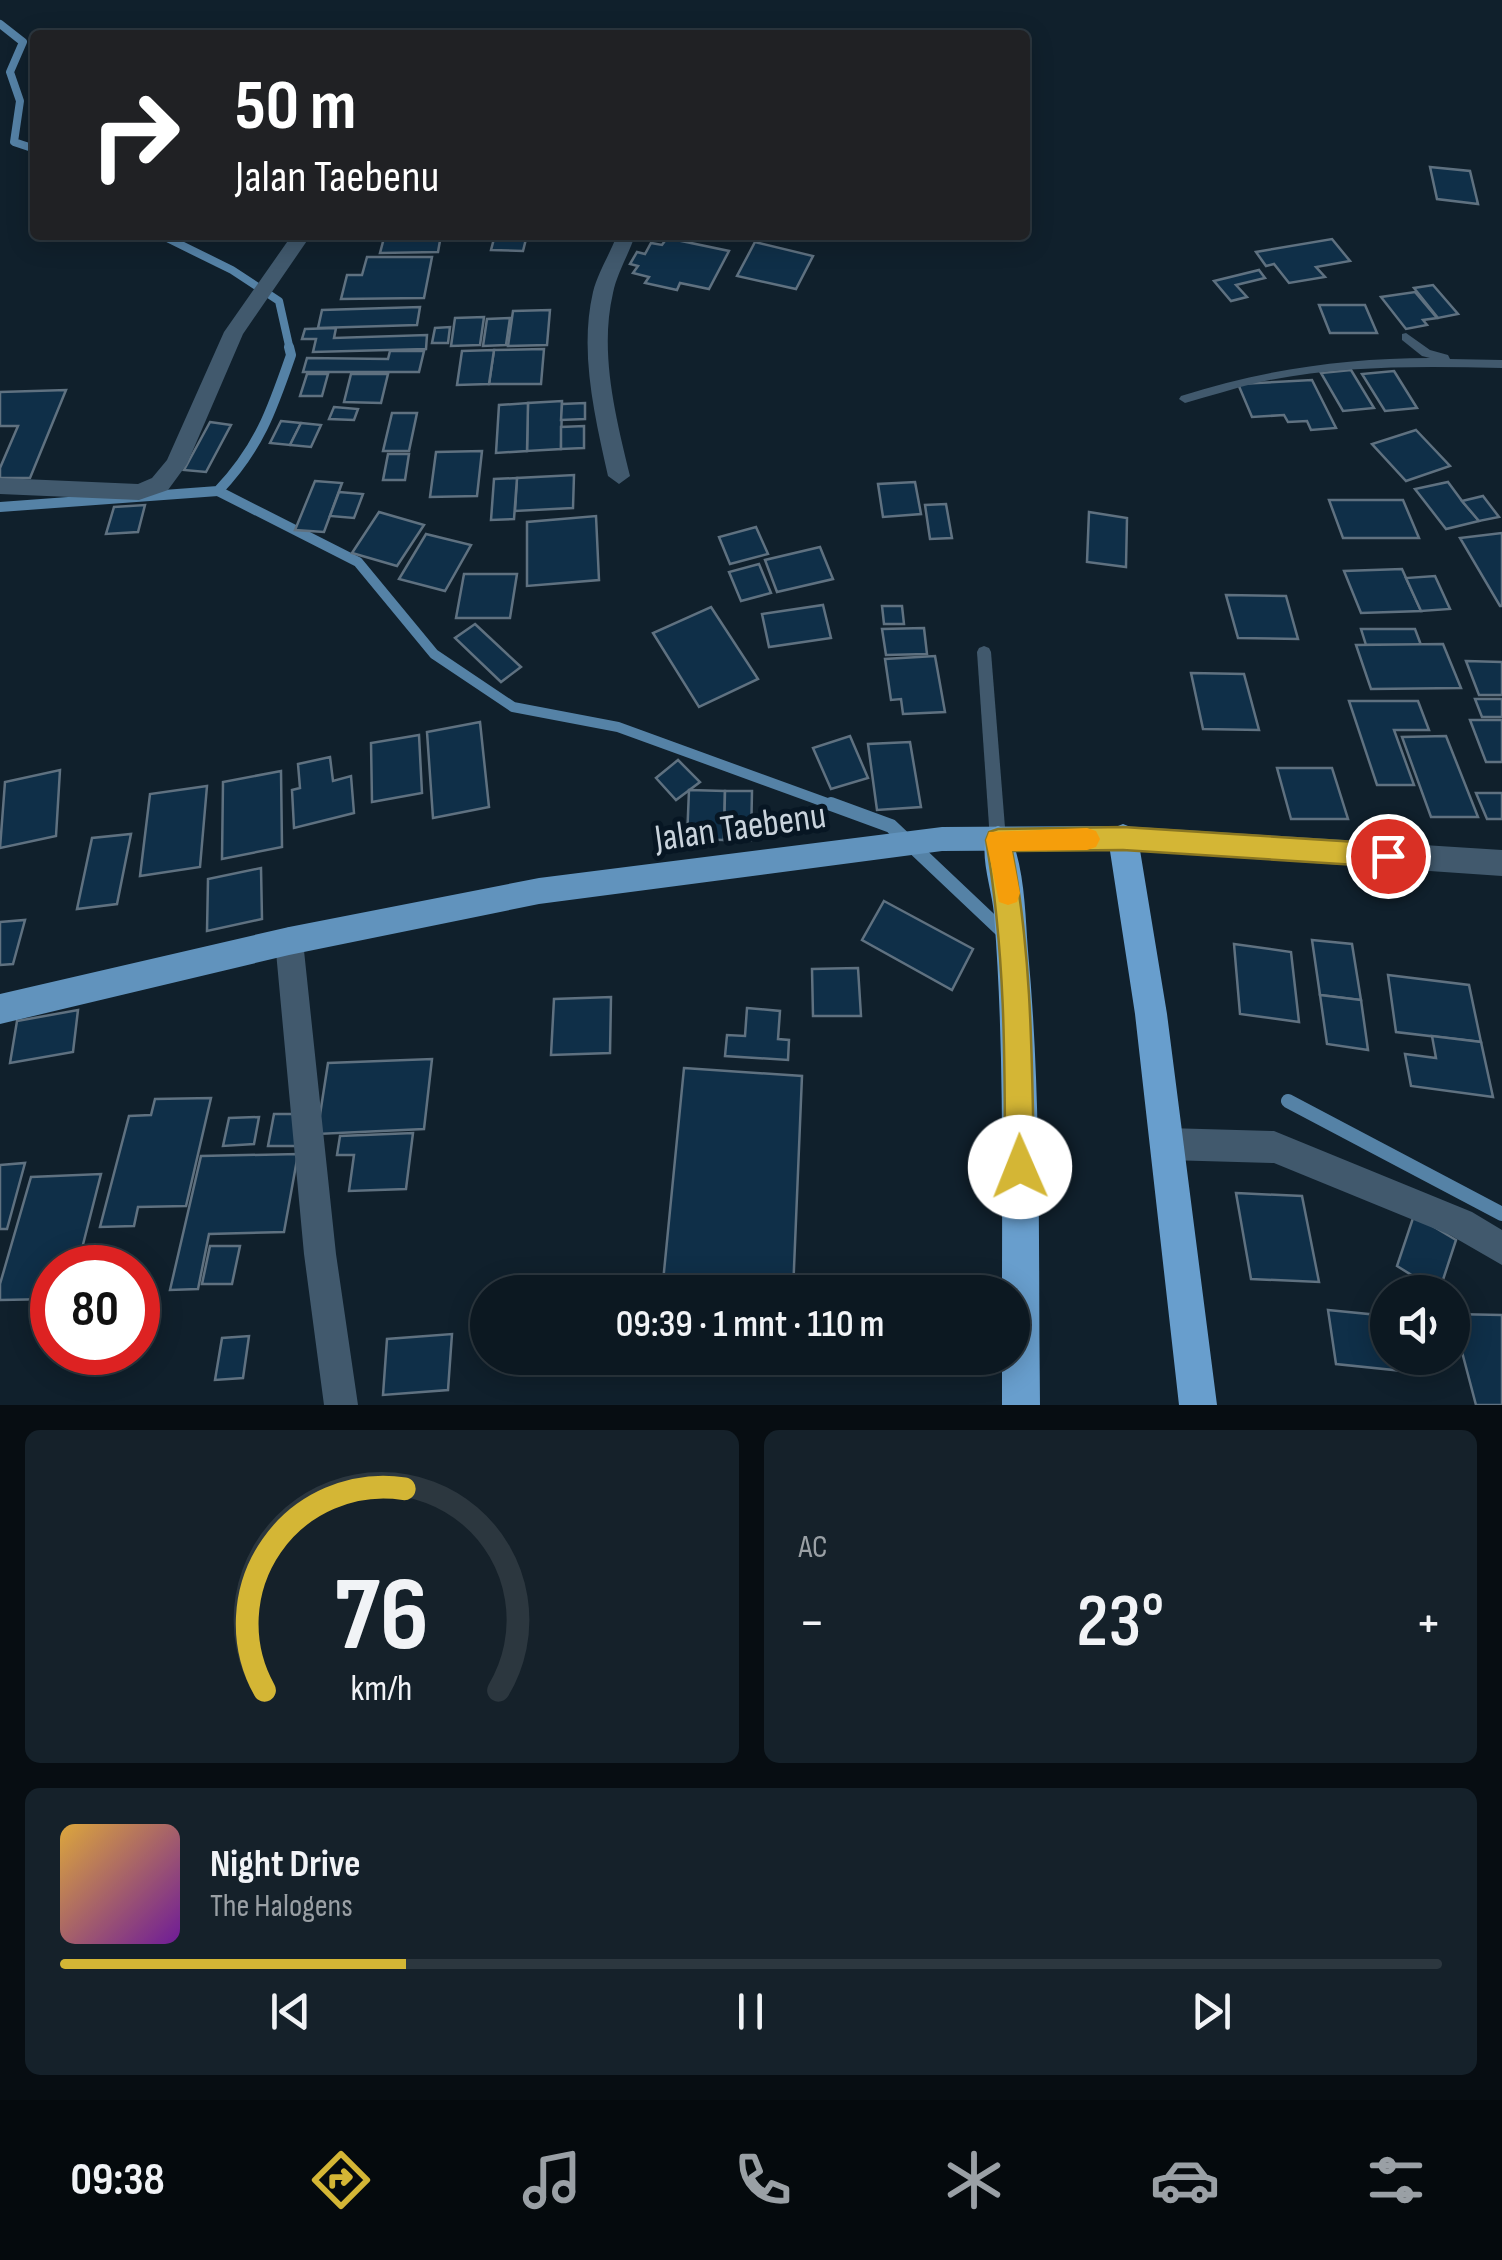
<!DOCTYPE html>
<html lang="id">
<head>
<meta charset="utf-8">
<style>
  body { margin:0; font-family:"Sofia Sans Condensed",sans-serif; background:#15212a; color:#f1f3f6; height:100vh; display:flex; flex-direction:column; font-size:38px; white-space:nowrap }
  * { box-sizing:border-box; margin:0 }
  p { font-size:32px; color:#9aa0a5 }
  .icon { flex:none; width:55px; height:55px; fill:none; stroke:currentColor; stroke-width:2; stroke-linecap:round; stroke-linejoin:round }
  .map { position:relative; height:1405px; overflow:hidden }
  .side { display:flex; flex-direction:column; gap:25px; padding:25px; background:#070d12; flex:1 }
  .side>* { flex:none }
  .hud { position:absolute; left:30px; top:30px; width:1000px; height:210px; border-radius:10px; box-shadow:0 5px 25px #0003,0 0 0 2px #2c373f; background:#202124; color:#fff; overflow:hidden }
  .buttons { position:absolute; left:1370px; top:1275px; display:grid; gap:20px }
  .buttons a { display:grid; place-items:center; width:100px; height:100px; border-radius:50%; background:#0c1821; box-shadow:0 5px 25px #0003,0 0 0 2px #2c373f; font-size:50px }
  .speed { position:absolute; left:30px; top:1245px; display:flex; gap:20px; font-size:50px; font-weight:700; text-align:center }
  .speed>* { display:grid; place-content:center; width:130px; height:130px; border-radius:50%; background:#0c1821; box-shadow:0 5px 25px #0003,0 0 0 2px #2c373f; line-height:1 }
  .speed .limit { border:15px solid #d22; background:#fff; color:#111 }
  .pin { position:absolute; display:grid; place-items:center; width:85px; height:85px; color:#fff; margin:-42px; border:5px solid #fff; border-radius:50%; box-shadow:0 2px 10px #0007 }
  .me { position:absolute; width:110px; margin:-55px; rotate:359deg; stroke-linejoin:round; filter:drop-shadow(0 0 8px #0008) }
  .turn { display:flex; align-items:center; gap:35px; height:210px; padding:0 40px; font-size:45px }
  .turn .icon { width:130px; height:130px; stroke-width:2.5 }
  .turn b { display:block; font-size:70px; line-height:85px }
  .big { font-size:75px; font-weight:600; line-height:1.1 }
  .side .tile { flex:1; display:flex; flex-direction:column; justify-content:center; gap:15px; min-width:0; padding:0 35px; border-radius:15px; background:#15212a }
  .side .dial { align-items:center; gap:0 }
  .dial svg { height:260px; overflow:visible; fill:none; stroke:#2c373f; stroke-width:7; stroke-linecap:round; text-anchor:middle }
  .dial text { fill:#f1f3f6; stroke:none }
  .song { display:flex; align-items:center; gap:30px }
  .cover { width:120px; height:120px; border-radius:15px; background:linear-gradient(135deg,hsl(40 70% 55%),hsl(280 70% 35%)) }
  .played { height:10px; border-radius:5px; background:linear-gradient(90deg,#d4b635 25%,#2c373f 25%) }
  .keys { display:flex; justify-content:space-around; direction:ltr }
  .heat { display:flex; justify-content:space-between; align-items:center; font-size:55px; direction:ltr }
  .side .tiles { flex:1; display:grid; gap:25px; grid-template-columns:1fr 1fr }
  .tile:last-child { grid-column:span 2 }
  .trip { position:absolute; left:470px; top:1275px; width:560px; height:100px; border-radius:50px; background:#0c1821; box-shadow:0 5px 25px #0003,0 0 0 2px #2c373f; font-weight:600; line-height:100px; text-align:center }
  .tab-bar { display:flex; height:160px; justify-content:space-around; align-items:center; background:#050a0d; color:#9aa0a5 }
  .tab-bar .icon { width:70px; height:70px }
  .tab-bar .current { color:#d4b635 }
  .tab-bar b { font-size:45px; color:#f1f3f6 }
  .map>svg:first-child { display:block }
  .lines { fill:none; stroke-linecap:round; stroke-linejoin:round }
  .stream-far2 { stroke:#5582a6; stroke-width:8 }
  .stream-far1 { stroke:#5582a6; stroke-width:10 }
  .stream { stroke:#5582a6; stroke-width:14 }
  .building { fill:#0f2f48; stroke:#5f7180; stroke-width:2.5 }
  .service { fill:#41596d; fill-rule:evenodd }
  .minor { fill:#41596d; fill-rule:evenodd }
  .tertiary { fill:#41596d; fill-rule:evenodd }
  .primary { fill:#6193bd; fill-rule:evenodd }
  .trunk { fill:#689ecd; fill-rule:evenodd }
  .route { fill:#d4b635; stroke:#8a7622; stroke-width:2.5 }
  .slow { fill:#f59e0b }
  .labels { text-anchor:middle; stroke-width:10; stroke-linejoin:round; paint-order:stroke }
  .street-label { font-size:38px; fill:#c9d3dc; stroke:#071623 }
</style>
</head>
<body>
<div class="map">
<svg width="1502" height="1405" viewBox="0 0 1502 1405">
  <rect width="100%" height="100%" fill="#10202c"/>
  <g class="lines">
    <g class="stream-far2">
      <path d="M0 24 23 42 10 72 20 101 14 142 35 149"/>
      <path d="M161 235 232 270 279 301 290 350"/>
    </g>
    <g class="stream-far1">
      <path d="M218 491 358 562 434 654 513 707 618 727 838 807"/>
      <path d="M0 507 218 491C259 448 272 410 291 355L289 347"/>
    </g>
    <g class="stream">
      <path d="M831 804 891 826 1002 931"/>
      <path d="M1288 1101 1502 1214"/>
    </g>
  </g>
  <g class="building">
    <path d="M1430 167 1470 171 1478 204 1437 199Z"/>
    <path d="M408 235H441L438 252 380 253 384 238Z"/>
    <path d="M495 235H527L523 251 491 250Z"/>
    <path d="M667 238 729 251 709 289 680 283 677 290 645 283 649 277 633 273 638 266 630 264 637 252 645 254 651 243 662 245Z"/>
    <path d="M1332 239 1350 261 1316 267 1325 277 1289 283 1274 264 1266 266 1256 252Z"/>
    <path d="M755 242 813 256 796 289 737 276Z"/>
    <path d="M367 257H432L424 298 341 299 347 275H362Z"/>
    <path d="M1259 270 1265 278 1236 285 1247 297 1231 301 1214 281Z"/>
    <path d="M1433 285 1458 314 1438 318 1414 288Z"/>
    <path d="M1415 292 1437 318 1423 320 1427 325 1406 329 1381 297Z"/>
    <path d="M1319 305H1365L1377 333H1330Z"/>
    <path d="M420 307 417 325 318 328 322 310Z"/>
    <path d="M550 310 547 345 508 346 513 311Z"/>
    <path d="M484 317 480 345 451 346 455 318Z"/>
    <path d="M510 318 506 345 483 346 487 319Z"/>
    <path d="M450 327 448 343H432L435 328Z"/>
    <path d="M336 328 334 338 427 335 426 349 313 352 316 339H302L305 329Z"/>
    <path d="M544 349 541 384H489L494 350Z"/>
    <path d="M494 350 489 384 457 385 462 351Z"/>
    <path d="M390 351H424L419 372H303L307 358 388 359Z"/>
    <path d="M1351 370 1374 408 1343 411 1321 373Z"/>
    <path d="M1394 371 1417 408 1385 411 1362 374Z"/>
    <path d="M307 374H328L322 396H300Z"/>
    <path d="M351 374H388L381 403 344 402Z"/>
    <path d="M1312 380 1336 428 1311 430 1307 421 1288 422 1284 415 1252 417 1238 384Z"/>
    <path d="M66 390 30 478H0V468L18 426H0V392Z"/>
    <path d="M562 401 561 449 527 451 528 403Z"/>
    <path d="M528 403 527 451 496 453 499 405Z"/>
    <path d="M585 403V419L561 420 562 404Z"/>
    <path d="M334 407 358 409 354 420 329 419Z"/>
    <path d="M392 413H417L409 451H383Z"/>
    <path d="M281 421 301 423 290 445 270 443Z"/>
    <path d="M210 422 231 425 206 472 184 470Z"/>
    <path d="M301 423 321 425 311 447 290 445Z"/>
    <path d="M584 426V448L561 449V427Z"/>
    <path d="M1416 430 1450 466 1406 481 1372 444Z"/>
    <path d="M482 451 477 496 430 497 436 452Z"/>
    <path d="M388 454H409L405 480H383Z"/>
    <path d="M574 475 573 508 515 511 517 478Z"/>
    <path d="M517 478 514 519 491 520 494 479Z"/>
    <path d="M315 481 342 483 324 532 295 530Z"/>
    <path d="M915 482 921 514 883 517 878 484Z"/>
    <path d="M1448 482 1462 501 1479 521 1446 529 1415 489Z"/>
    <path d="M339 492 363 494 354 518 330 516Z"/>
    <path d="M1483 496 1499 517 1479 521 1462 501Z"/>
    <path d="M1329 500H1403L1419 538H1343Z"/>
    <path d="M946 504 952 538 930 539 925 505Z"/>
    <path d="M145 505 138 532 106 534 114 507Z"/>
    <path d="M379 512 424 525 397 566 352 553Z"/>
    <path d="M1089 512 1127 518 1126 567 1087 562Z"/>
    <path d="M596 516 599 580 527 586V522Z"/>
    <path d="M756 527 768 554 730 564 719 537Z"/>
    <path d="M1502 533V606H1500L1460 538Z"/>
    <path d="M426 534 471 545 445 591 399 579Z"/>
    <path d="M820 547 833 579 777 592 765 560Z"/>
    <path d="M759 564 771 593 741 601 729 572Z"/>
    <path d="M1402 569 1421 611 1361 613 1344 571Z"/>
    <path d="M464 574H517L510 618H456Z"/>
    <path d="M1435 576 1450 609 1421 611 1406 578Z"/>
    <path d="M1226 595 1286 596 1298 639 1238 638Z"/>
    <path d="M823 605 831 638 769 647 762 614Z"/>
    <path d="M882 606H902L904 624H884Z"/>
    <path d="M711 607 758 679 699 707 653 633Z"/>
    <path d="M475 624 521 667 501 682 455 638Z"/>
    <path d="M924 628 927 654 886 655 882 629Z"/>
    <path d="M1361 629H1415L1421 645H1366Z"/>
    <path d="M1443 644 1461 688 1371 689 1356 645Z"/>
    <path d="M935 656 945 712 903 714 901 699 891 700 885 659Z"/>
    <path d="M1466 661 1502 662V695H1479Z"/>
    <path d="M1191 673 1244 674 1259 730 1203 729Z"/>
    <path d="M1475 699H1502V717H1482Z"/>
    <path d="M1349 701H1418L1429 730H1394L1414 785H1377Z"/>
    <path d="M1470 720H1502V762H1486Z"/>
    <path d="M480 722 489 807 433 818 427 732Z"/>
    <path d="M419 735 422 793 372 802 371 743Z"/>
    <path d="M850 736 868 778 831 789 813 748Z"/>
    <path d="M1446 736 1478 817H1431L1402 737Z"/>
    <path d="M910 742 921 807 877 810 868 744Z"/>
    <path d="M330 757 333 781 351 776 354 813 294 828 292 790 300 788 298 764Z"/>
    <path d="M678 760 700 782 676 800 656 778Z"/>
    <path d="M1277 768H1332L1348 819H1291Z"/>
    <path d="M60 770 56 836 0 848 5 782Z"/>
    <path d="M281 771 282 847 222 859 223 782Z"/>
    <path d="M207 786 200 867 140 876 150 794Z"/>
    <path d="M689 790 725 791 724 840 687 839Z"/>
    <path d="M725 791H752L751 840H724Z"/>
    <path d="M1476 793H1502V819H1487Z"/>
    <path d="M131 834 117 904 77 909 92 838Z"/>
    <path d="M261 868 262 919 207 931 208 879Z"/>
    <path d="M884 901 973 949 952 990 862 940Z"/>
    <path d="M25 920 13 964 0 965V922Z"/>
    <path d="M1312 940 1352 944 1361 1000 1320 995Z"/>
    <path d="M1234 944 1291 952 1299 1022 1240 1014Z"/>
    <path d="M858 968 861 1016H813L812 969Z"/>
    <path d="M1388 975 1469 985 1481 1042 1396 1032Z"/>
    <path d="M1320 995 1361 1000 1368 1050 1327 1044Z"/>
    <path d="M611 997 610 1053 551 1055 554 999Z"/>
    <path d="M747 1008 780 1011 778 1039 789 1040 788 1060 725 1056 727 1035 745 1036Z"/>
    <path d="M78 1010 73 1052 10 1063 17 1021Z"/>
    <path d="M1432 1036 1481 1042 1493 1097 1411 1086 1405 1054 1436 1058Z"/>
    <path d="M432 1059 424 1129 317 1134 328 1063Z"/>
    <path d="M684 1068 802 1076 793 1292H662Z"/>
    <path d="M211 1098 186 1206 138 1207 134 1226 100 1227 129 1116 151 1115 155 1099Z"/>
    <path d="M274 1114H306L300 1146H268Z"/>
    <path d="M259 1117 254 1144 223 1146 229 1118Z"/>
    <path d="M413 1133 406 1189 349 1191 354 1155H337L340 1136Z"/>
    <path d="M298 1154 284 1232 209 1234 198 1289 170 1290 201 1156Z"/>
    <path d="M25 1163 7 1229H0V1165Z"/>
    <path d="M101 1174 77 1268H52V1299L0 1300V1284L31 1177Z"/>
    <path d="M1236 1193 1302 1196 1319 1282 1251 1279Z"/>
    <path d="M1414 1215 1456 1240 1439 1292 1397 1266Z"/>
    <path d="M210 1246H240L232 1284H202Z"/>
    <path d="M1328 1310 1388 1316V1358H1411L1413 1372 1336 1364Z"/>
    <path d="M1452 1314 1502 1315V1405H1476Z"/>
    <path d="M452 1334 448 1390 383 1395 387 1339Z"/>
    <path d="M249 1336 243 1378 215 1380 222 1338Z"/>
  </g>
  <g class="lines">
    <g class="service">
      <path d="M1406 333 1430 350 1448 355 1450 359 1502 360V368C1421 366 1340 365 1260 382 1235 388 1210 396 1185 403L1179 399 1181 396C1262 370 1345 358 1430 358L1422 356 1402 340V334Z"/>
      <path d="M984 646 989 648 991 652 1006 840 1004 845 998 847 992 845 990 840 977 652 979 648Z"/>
    </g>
    <g class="minor">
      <path d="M292 235H311L243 334 187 464 168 490 139 500 0 494V478L138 484 152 478 167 460 224 332Z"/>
      <path d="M617 235H635C629 254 617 273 613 293 599 353 616 418 630 476L619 484 608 476C595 417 579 352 593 292 598 272 610 254 617 235Z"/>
      <path d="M289 927 299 931 303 941 336 1254 358 1405H324L304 1254 275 941 279 931Z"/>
      <path d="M1167 1128 1274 1131 1472 1212 1502 1230V1265L1450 1235 1274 1163 1167 1160 1156 1155 1151 1144 1156 1133Z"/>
    </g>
    <path class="tertiary" d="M1123 826 1502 850V876L1123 850 1114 847 1110 838 1114 829Z"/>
    <path class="primary" d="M1123 826 1132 829 1136 838 1132 847 1123 850 942 851 539 904 289 955 0 1024V994L289 927 539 878 942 827Z"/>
    <g class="trunk">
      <path d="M1123 824 1133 828 1138 838 1167 1014 1217 1405H1179L1135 1014 1108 838 1113 828Z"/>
      <path d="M998 826 1008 830C1025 866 1025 913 1028 951 1042 1102 1038 1254 1040 1405H1002V1358H1012V1292H1002C1002 1166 1004 1040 994 914 992 889 978 853 988 830Z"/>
    </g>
  </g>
  <path class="route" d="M1123 827 1388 844 1397 847 1401 856 1397 864 1388 867 1123 850 1012 851C1032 955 1032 1061 1034 1167L1030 1177 1020 1182 1010 1177 1005 1167C1005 1057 1005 949 986 840L989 832 998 829Z"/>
  <path class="slow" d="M1087 828 1096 831 1100 839 1096 847 1087 850 1012 851 1020 893 1017 902 1008 905 999 902 986 840 989 832Z"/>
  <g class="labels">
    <g class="street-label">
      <text transform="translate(740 826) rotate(-8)" y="13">Jalan Taebenu</text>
    </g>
  </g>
</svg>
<div class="buttons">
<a><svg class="icon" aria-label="sound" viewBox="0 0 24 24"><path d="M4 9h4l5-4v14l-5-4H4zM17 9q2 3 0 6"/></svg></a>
</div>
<div class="speed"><div class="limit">80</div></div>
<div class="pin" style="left:1388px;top:856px;background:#d93025"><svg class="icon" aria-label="arrive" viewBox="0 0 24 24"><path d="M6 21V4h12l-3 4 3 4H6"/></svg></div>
<svg class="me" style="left:1020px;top:1167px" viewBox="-20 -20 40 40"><circle r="19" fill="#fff"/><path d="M0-13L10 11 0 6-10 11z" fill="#d4b635"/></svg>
<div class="trip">09:39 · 1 mnt · 110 m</div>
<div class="hud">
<div class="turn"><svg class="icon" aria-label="right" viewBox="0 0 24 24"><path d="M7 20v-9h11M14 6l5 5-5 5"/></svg><div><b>50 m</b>Jalan Taebenu</div></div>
</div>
</div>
<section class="side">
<div class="tiles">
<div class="tile dial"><svg viewBox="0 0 100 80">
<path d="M14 69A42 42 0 1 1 86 69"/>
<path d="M14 69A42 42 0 0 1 57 7" stroke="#d4b635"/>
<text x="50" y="56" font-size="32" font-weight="700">76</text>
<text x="50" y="72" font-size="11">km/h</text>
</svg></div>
<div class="tile"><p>AC</p>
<div class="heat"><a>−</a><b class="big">23°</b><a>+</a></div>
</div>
<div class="tile">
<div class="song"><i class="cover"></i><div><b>Night Drive</b><p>The Halogens</p></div></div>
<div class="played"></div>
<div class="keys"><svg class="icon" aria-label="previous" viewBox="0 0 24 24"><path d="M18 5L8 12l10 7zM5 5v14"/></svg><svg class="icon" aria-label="pause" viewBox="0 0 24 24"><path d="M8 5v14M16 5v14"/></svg><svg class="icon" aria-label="next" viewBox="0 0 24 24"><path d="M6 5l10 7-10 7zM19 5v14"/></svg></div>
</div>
</div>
</section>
<nav class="tab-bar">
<b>09:38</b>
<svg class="icon current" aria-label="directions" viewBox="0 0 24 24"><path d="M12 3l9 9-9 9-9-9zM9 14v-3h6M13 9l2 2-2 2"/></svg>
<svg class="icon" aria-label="music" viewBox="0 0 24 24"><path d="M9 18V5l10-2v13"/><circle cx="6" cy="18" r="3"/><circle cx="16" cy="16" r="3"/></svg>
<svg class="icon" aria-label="phone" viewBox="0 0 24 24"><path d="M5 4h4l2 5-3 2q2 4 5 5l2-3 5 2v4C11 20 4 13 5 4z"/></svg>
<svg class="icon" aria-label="climate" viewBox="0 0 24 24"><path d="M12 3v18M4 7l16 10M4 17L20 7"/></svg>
<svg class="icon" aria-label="car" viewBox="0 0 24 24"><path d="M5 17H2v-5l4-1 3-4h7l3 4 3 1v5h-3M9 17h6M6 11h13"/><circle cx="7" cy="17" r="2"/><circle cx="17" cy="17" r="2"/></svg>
<svg class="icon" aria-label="filters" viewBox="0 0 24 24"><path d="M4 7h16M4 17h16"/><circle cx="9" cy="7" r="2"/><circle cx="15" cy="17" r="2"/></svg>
</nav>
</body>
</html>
